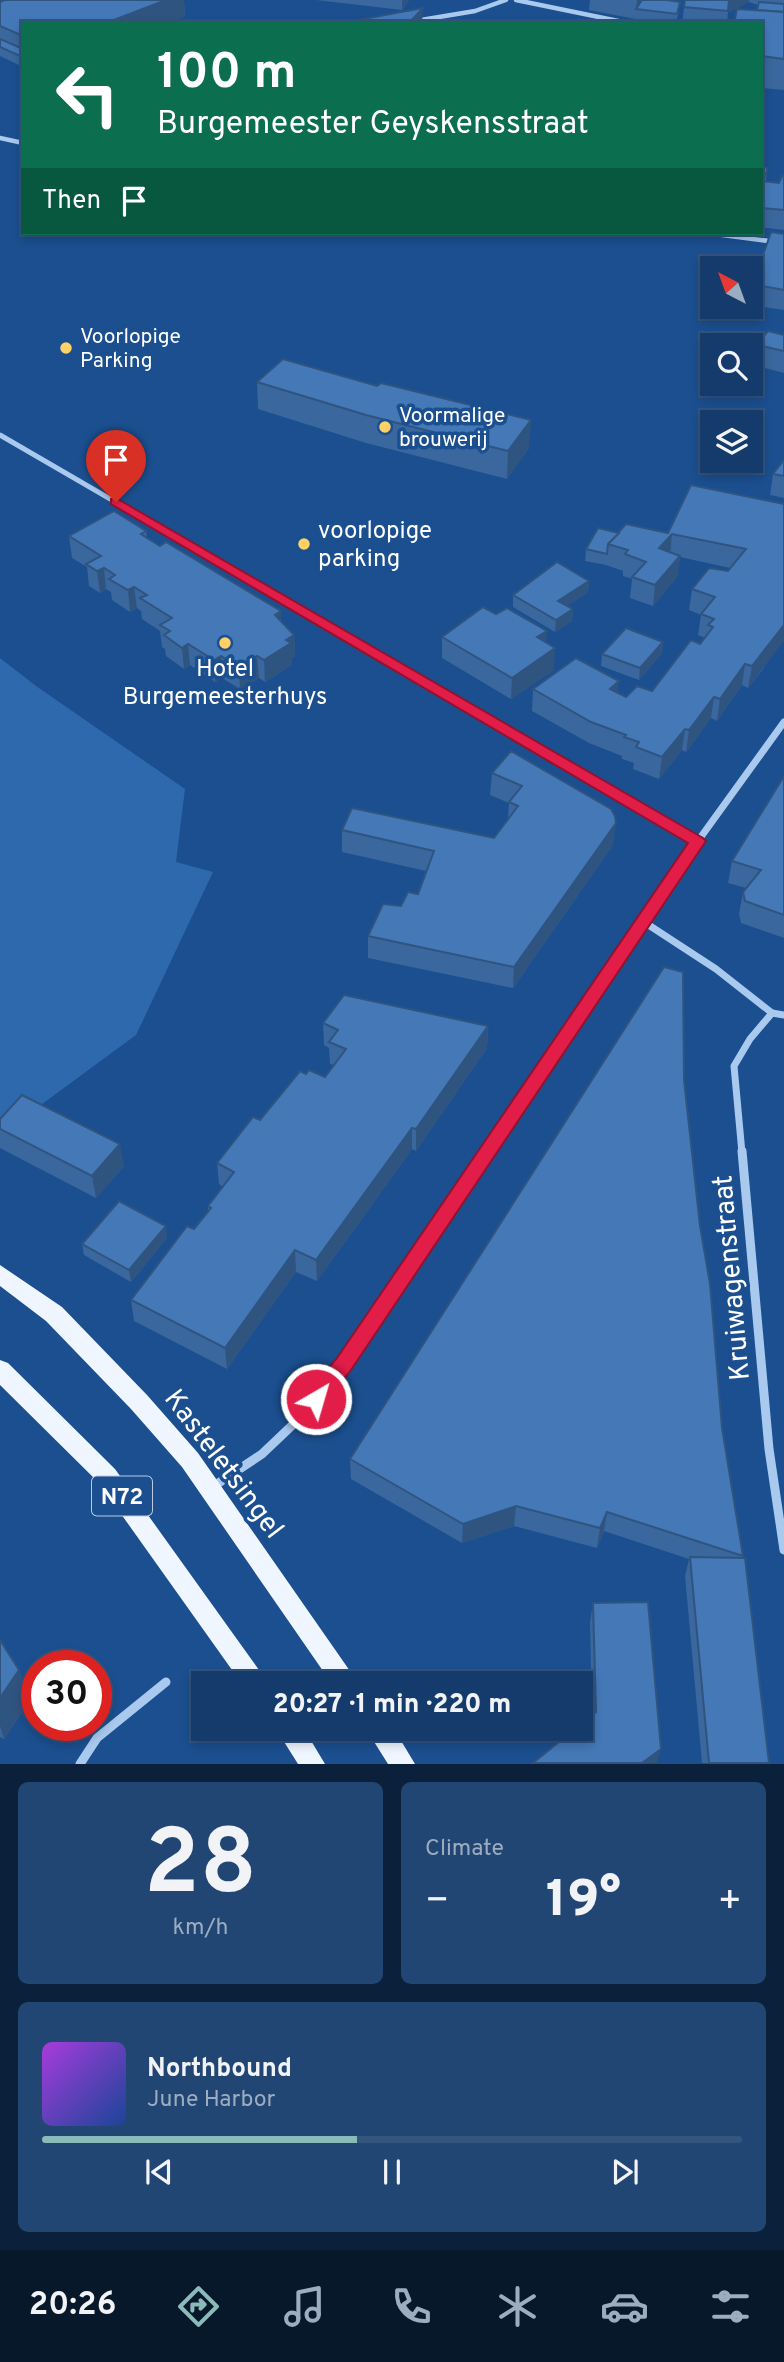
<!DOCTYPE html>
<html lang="en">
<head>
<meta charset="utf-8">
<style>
  body { margin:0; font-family:Overpass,sans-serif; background:#214673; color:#f1f3f6; height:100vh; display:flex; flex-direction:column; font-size:26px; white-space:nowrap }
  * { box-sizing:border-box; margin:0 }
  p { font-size:23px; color:#9dadc1 }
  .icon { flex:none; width:38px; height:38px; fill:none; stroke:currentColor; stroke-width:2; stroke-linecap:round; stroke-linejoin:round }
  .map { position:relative; height:1764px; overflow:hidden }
  .drawer { display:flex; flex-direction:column; gap:18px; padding:18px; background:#0b203b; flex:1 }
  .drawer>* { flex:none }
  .hud { position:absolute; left:21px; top:21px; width:742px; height:214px; border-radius:0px; box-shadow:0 4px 10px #0003,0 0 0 2px #33557e; background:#0b6e4f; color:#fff; overflow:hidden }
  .needle { width:46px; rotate:319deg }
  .buttons { position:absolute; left:700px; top:256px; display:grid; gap:14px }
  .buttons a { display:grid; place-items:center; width:63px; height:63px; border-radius:0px; background:#143b6b; box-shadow:0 4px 10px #0003,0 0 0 2px #33557e; font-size:35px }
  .speed { position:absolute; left:21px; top:1650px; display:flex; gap:14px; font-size:35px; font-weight:700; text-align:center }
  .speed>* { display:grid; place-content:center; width:91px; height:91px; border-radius:50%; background:#143b6b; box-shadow:0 4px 10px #0003,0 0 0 2px #33557e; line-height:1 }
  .speed .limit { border:10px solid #d22; background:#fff; color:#111 }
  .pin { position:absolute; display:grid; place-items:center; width:60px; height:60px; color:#fff; margin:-72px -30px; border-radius:50% 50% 50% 0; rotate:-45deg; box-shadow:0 0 7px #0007 }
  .pin .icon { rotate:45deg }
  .me { position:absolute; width:77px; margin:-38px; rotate:38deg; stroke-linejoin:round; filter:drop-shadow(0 0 5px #0008) }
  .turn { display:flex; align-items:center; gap:24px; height:147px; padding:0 21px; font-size:32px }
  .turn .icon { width:91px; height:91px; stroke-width:2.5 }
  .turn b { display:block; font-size:49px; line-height:60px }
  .then { display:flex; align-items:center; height:66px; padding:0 21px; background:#0003; gap:14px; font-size:26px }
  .big { font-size:52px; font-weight:800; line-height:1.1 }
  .drawer .widget { flex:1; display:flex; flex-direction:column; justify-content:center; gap:10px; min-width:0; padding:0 24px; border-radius:10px; background:#214673 }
  .drawer .dial { align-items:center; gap:0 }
  .dial b { font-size:91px; line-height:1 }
  .song { display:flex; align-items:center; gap:21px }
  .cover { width:84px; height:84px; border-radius:10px; background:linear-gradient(135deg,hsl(280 70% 55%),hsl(220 70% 35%)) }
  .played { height:7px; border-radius:4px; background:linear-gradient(90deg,#8bbbb9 45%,#33557e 45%) }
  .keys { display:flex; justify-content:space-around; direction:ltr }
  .heat { display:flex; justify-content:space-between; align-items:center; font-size:38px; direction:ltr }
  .drawer .tiles { flex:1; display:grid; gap:18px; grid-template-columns:1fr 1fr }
  .widget:last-child { grid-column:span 2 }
  .trip { position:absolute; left:191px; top:1671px; width:402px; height:70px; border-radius:0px; background:#143b6b; box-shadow:0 4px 10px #0003,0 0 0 2px #33557e; font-weight:800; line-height:70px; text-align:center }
  .tabs { display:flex; height:112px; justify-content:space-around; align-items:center; background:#08182b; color:#9dadc1 }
  .tabs .icon { width:49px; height:49px }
  .tabs .active { color:#8bbbb9 }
  .tabs b { font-size:32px; color:#f1f3f6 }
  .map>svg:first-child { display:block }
  .green { fill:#2e69ad }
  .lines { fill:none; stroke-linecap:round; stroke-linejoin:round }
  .street-far3 { stroke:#a9c9ee; stroke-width:4.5 }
  .street-far2 { stroke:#a9c9ee; stroke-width:5 }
  .street-far1 { stroke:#a9c9ee; stroke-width:7 }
  .street { stroke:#a9c9ee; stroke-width:9 }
  .primary { fill:#f0f6ff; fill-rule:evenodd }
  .wall { fill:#3a679d }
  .shaded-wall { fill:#305480 }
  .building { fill:#4478b7; stroke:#305480; stroke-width:2 }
  .route { fill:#e11d48; stroke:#92132f; stroke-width:2 }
  .poi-dot { fill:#ffd166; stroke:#1b4f8f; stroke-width:2.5 }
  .labels { text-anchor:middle; stroke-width:7; stroke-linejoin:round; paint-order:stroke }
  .far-poi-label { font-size:21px; fill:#fff; stroke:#1b4f8f; text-anchor:start }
  .shield { fill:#1b4f8f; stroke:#bbcadd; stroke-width:2 }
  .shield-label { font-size:23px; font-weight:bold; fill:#fff }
  .poi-label { font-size:24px; fill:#fff; stroke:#1b4f8f; text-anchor:start }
  .near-street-label { font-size:28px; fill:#fff; stroke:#1b4f8f }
</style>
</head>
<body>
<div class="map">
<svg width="784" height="1764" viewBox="0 0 784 1764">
  <rect width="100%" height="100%" fill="#1b4f8f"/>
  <path class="green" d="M0 658 36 686 185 789 176 862 213 872 136 1035 0 1135Z"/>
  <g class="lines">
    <g class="street-far3">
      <path d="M516 0 628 23"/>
      <path d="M403 23 475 11 506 0"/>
      <path d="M0 138 23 143"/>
      <path d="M707 233 784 243"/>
    </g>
    <path class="street-far2" d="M0 435 410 673"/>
    <g class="street-far1">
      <path d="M407 672 698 841"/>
      <path d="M644 922 716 969 772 1013 784 1015"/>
      <path d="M486 1153 698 841 784 722"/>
      <path d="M742 1153 734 1066 750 1039 772 1013"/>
    </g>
    <g class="street">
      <path d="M742 1151 769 1449 784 1550"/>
      <path d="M211 1488 262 1454 302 1416 343 1364 487 1151"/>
      <path d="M80 1764 97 1738 166 1682"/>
    </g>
    <g class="primary">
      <path d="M0 1265 62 1307 147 1395 198 1453 359 1684H332L182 1467 131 1409 46 1321 0 1286Z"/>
      <path d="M0 1360 8 1363 115 1469 269 1684H242L99 1483 0 1385Z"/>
      <path d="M276 1729H304L325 1764H298Z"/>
      <path d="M366 1729H394L415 1764H388Z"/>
    </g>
  </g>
  <g class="wall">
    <path d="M5 0H184L185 17 23 23V66H21L0 56V2Z"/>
    <path d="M316 0H409L402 10Z"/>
    <path d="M590 0H667L679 11 676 23H666L635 19 589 10Z"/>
    <path d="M685 0H784V90L761 88V23L757 10 758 5 749 2 728 12 727 23H682Z"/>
    <path d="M761 167 768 168 766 181 779 183 784 176V230L761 227Z"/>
    <path d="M784 234V310L751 305V279Z"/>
    <path d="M784 335V373L754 365 757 345Z"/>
    <path d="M257 382 529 448 507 479 366 443 258 409Z"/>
    <path d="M784 460V498L770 495 773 474Z"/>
    <path d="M784 504 764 668 748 688 742 685 717 721 711 718 686 752 682 750 659 779 633 769 634 763 622 759V756L589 743 532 711 533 689 618 693 626 697 652 691 705 638 698 635 701 615 689 610 692 589 728 571 730 568 680 557 677 577 653 606 630 598 632 579 623 576V571L606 565 585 561 586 549 619 533H668Z"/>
    <path d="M146 531 147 538 160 546 281 611V621L294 635 295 656 292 658V665L265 682 259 678 240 689 222 678 215 682 190 665 184 669 166 656 165 649 162 647 160 631 142 619 141 611 137 608 130 612 112 600 111 592 106 589 100 593 89 586 87 567 72 558 69 536Z"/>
    <path d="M589 581 588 592 567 606 573 609 572 621 555 632 513 607V595Z"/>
    <path d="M442 637 546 643 554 670 511 699 442 658Z"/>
    <path d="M663 642 662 653 639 680 601 666 602 654Z"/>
    <path d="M511 751 613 845 513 988 368 958V936L401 906 418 894 426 871 342 852V830L494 838 508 819 509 803 490 795 492 773Z"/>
    <path d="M784 776V938L741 923 739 914 743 892 746 888 728 883 732 861Z"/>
    <path d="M323 1023 488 1026 487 1048 416 1151 412 1149 317 1281 296 1272 227 1369 134 1321 131 1300 194 1229 208 1212V1206L223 1187 219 1184 217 1163 306 1074 325 1077 334 1065 330 1064 329 1048 324 1045Z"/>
    <path d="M684 1080 722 1428 743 1556 769 1763H702L685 1576 689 1559 604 1531 597 1548 514 1526 462 1543 351 1479 350 1459Z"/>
    <path d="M0 1119 124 1166 96 1198 0 1148Z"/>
    <path d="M167 1238 131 1282 84 1255 82 1244Z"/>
    <path d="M593 1603 657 1763 592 1715 590 1622Z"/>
    <path d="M0 1640 19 1670 29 1702 4 1739 0 1737Z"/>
  </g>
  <g class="shaded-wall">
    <path d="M166 0H184L185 17 170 23H106Z"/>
    <path d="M402 0H409L402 10Z"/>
    <path d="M637 0H656L636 9Z"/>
    <path d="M729 0H749V2L728 12Z"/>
    <path d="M423 8 422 23H409Z"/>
    <path d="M20 56H23V66H21Z"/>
    <path d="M531 420 529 448 507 479 508 451Z"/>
    <path d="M672 534 670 555 659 548Z"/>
    <path d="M680 556 677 577 653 606 655 585Z"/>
    <path d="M104 568 106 589 100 593 97 571Z"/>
    <path d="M589 581 588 592 558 612V601Z"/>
    <path d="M134 587 137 608 130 612 128 590Z"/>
    <path d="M573 609 572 621 555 632 556 620Z"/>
    <path d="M281 611 282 633 275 615Z"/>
    <path d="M784 625V641L748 688 752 666Z"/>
    <path d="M547 631 545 653 537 637Z"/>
    <path d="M294 635 295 656 292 658V665L265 682 264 660 286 640Z"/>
    <path d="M663 642 662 653 639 680 640 668Z"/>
    <path d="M188 644 190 665 184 669 182 648Z"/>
    <path d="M555 648 554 670 511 699 512 678Z"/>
    <path d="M221 656 222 678 215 682 214 660Z"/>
    <path d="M257 656 259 678 240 689 239 668Z"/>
    <path d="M745 664 742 685 717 721 720 699Z"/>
    <path d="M619 681 617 703 610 689Z"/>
    <path d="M714 697 711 718 686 752 689 730Z"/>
    <path d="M685 729 682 750 659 779 662 757Z"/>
    <path d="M616 823 613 845 513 988 514 967Z"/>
    <path d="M488 1026 487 1048 416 1151V1129Z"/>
    <path d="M412 1128V1149L317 1281 316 1260Z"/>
    <path d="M120 1144 124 1166 96 1198 92 1176Z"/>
    <path d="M166 1226 167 1238 131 1282 129 1270Z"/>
    <path d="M295 1250 296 1272 227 1369 225 1348Z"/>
    <path d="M516 1506 514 1526 462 1543 463 1524Z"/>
    <path d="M607 1512 604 1531 597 1548 600 1528Z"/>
    <path d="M19 1670 29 1702 4 1739 0 1726V1698Z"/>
    <path d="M661 1749 657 1763H642Z"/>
  </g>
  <g class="building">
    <path d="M5 0H166L106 23H23V36L0 26V2Z"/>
    <path d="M642 0H667L680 2 677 14 636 9Z"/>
    <path d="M685 0H729L728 11 684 7Z"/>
    <path d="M759 2 784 4V12L757 10Z"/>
    <path d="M423 8 409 23H342Z"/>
    <path d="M737 9 784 12V59L761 56V23H734Z"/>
    <path d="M0 39 23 49V56H20L0 47Z"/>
    <path d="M761 167 768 168 763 181 779 183 782 176H784V210L761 208Z"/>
    <path d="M771 232 784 234V290L751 284V279L762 258Z"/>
    <path d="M768 331 784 335V351L757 345Z"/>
    <path d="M283 359 377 386 381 383 531 420 508 451 366 415 257 382Z"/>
    <path d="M784 460V476L773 474Z"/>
    <path d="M691 485 784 504V625L752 666 745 664 720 699 714 697 689 730 685 729 662 757 636 747 639 742 624 737 626 735 591 722 533 689 576 658 619 681 610 689 626 697 637 686 652 691 691 640 700 644 713 627 708 625 714 619 701 614 715 597 692 589 709 568 728 571 746 549 672 534 659 548 680 556 655 585 632 577 646 562 625 554 628 550 608 544 626 524 668 533Z"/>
    <path d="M114 511 146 531 141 534 160 546 166 542 281 611 275 615 294 635 286 640 291 643 264 660 257 656 239 668 221 656 214 660 188 644 182 648 164 635 170 631 160 625 172 618 140 598 147 595 134 587 128 590 109 579 115 575 104 568 97 571 86 564 101 556 69 536Z"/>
    <path d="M598 528 619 533 608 544 607 554 586 549Z"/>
    <path d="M557 562 589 581 558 601 573 609 556 620 513 595Z"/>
    <path d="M483 607 496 614 507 608 547 631 537 637 555 648 512 678 442 637Z"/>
    <path d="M626 628 663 642 640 668 602 654Z"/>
    <path d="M511 751 611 809 615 816 616 823 514 967 368 936 383 904 401 906 408 892 418 894 434 851 342 830 352 808 494 838 518 806 509 802 522 786 492 773Z"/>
    <path d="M784 776V915L745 901 743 892 761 870 732 861Z"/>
    <path d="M664 967 683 972 684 1080 700 1226 710 1284 722 1428 743 1556 607 1512 600 1528 516 1506 463 1524 350 1459Z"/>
    <path d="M344 995 488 1026 416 1129 412 1128 316 1260 295 1250 225 1348 131 1300 187 1226 194 1229 211 1208 208 1206 234 1172 217 1163 253 1117 260 1120 300 1071 306 1074 309 1070 325 1077 346 1049 329 1042 338 1030 323 1023Z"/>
    <path d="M22 1095 120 1144 92 1176 0 1129V1119Z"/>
    <path d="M119 1201 166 1226 129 1270 82 1244Z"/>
    <path d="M690 1557 745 1558 769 1763H709Z"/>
    <path d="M648 1602 661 1749 642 1763H533L575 1729H581V1724L596 1712 593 1603Z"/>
    <path d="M0 1640 19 1670 0 1698Z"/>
  </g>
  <path class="route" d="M116 498 703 838 706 841 351 1370 323 1405 316 1408 309 1405 306 1399 309 1392 337 1358 688 843 111 504V499Z"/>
  <g class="poi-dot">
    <circle cx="66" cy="348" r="7"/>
    <circle cx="385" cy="427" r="7"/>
    <circle cx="304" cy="544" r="7"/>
    <circle cx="225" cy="643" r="7"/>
  </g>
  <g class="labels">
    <g class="far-poi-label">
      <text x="80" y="343">Voorlopige<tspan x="80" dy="24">Parking</tspan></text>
      <text x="399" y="422">Voormalige<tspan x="399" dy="24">brouwerij</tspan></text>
    </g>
    <rect class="shield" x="92" y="1476.5" width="60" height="39" rx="5"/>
    <g class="shield-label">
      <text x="122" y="1504">N72</text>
    </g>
    <g class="poi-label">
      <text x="318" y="538">voorlopige<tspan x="318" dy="28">parking</tspan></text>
      <text x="225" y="676" text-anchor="middle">Hotel<tspan x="225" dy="28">Burgemeesterhuys</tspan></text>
    </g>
    <g class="near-street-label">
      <text transform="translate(730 1278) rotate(-95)" y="10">Kruiwagenstraat</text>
      <text transform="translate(225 1463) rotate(53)" y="10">Kasteletsingel</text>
    </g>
  </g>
</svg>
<div class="buttons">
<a><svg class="needle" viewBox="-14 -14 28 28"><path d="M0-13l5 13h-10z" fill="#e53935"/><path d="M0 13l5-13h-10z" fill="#9dadc1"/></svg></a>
<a><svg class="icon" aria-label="search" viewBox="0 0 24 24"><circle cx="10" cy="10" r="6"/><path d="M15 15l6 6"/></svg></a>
<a><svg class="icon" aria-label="layers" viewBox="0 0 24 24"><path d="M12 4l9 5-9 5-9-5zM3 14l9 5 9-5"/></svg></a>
</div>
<div class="speed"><div class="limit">30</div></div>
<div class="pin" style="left:116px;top:502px;background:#d93025"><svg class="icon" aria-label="arrive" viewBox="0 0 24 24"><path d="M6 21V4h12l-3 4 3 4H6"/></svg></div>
<svg class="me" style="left:316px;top:1399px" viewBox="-20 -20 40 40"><circle r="17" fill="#e11d48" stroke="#fff" stroke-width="3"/><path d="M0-11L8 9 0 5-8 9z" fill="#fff"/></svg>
<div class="trip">20:27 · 1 min · 220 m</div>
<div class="hud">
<div class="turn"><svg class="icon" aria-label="left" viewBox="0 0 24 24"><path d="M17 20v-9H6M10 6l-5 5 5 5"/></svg><div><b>100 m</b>Burgemeester Geyskensstraat</div></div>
<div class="then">Then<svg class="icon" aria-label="arrive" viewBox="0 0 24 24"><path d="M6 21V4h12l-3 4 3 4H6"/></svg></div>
</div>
</div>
<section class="drawer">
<div class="tiles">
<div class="widget dial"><b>28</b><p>km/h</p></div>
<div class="widget"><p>Climate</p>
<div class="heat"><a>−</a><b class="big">19°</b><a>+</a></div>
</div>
<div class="widget">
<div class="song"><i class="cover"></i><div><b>Northbound</b><p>June Harbor</p></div></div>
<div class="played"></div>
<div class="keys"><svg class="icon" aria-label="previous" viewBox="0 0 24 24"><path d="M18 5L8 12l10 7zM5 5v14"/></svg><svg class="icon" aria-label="pause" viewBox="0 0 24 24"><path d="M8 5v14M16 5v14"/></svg><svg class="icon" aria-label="next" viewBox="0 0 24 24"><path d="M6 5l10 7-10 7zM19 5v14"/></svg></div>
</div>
</div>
</section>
<nav class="tabs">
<b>20:26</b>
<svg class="icon active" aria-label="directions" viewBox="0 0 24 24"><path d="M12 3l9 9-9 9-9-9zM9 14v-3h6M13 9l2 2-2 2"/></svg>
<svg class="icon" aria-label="music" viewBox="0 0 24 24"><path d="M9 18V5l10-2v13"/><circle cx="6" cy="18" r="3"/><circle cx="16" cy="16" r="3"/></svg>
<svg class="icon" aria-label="phone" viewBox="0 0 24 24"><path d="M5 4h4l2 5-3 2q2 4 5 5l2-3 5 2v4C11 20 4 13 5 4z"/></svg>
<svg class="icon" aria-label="climate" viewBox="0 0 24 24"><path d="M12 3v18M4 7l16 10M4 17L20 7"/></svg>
<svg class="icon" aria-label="car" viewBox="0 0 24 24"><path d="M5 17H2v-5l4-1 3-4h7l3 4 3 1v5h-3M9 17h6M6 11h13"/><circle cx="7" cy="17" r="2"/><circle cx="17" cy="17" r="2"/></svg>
<svg class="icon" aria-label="filters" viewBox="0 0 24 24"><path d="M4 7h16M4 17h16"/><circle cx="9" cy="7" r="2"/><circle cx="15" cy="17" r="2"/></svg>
</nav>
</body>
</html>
